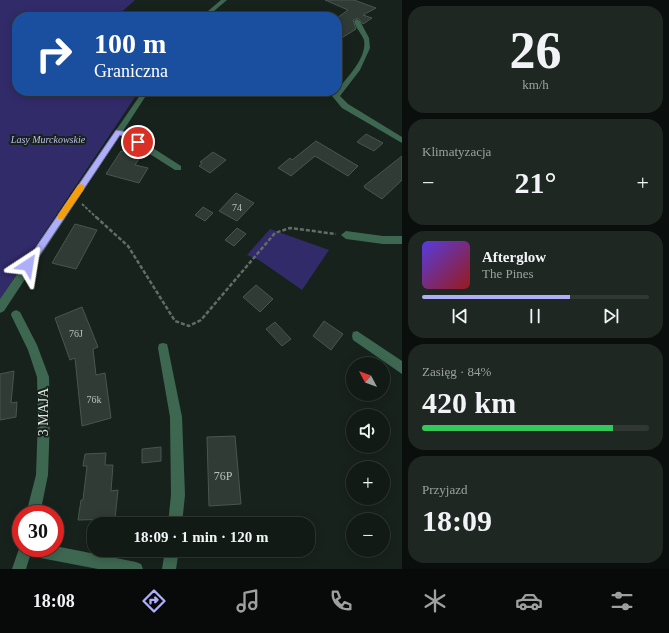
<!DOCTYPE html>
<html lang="pl">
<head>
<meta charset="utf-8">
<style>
  body { margin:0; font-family:"Times New Roman",serif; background:#1f2722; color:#f1f3f6; height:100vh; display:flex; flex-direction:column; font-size:15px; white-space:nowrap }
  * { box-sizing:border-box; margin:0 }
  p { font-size:13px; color:#9ca1a0 }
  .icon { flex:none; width:22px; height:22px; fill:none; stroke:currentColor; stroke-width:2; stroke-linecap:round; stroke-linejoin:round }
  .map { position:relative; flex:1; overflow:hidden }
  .side { display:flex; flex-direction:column; gap:6px; padding:6px; background:#0a0e0c; width:267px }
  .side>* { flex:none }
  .hud { position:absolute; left:12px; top:12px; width:330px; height:84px; border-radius:16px; box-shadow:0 2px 10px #0003,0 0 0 1px #313834; background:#1a4fa0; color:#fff; overflow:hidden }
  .needle { width:26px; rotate:311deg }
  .controls { position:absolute; left:346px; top:357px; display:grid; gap:8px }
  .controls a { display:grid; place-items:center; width:44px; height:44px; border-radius:50%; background:#121a15; box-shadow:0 2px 10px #0003,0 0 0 1px #313834; font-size:20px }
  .speed { position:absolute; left:12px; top:505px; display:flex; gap:8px; font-size:20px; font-weight:700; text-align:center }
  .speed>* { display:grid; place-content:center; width:52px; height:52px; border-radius:50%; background:#121a15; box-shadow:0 2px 10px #0003,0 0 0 1px #313834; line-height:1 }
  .speed .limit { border:6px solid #d22; background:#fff; color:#111 }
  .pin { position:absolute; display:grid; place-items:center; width:34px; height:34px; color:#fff; margin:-17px; border:2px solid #fff; border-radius:50%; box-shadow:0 1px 4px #0007 }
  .me { position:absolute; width:44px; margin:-22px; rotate:33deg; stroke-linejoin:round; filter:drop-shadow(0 0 3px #0008) }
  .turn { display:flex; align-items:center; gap:14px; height:84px; padding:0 16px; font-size:18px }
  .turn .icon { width:52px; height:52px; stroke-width:2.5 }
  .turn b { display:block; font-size:28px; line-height:34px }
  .big { font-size:30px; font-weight:800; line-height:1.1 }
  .side .tile { flex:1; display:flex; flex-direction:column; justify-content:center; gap:6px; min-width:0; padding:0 14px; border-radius:16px; background:#1f2722 }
  .side .dial { align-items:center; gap:0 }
  .dial b { font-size:52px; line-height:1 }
  .song { display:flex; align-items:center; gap:12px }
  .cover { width:48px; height:48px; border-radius:6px; background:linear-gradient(135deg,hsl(250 70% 55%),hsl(0 70% 35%)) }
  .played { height:4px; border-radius:2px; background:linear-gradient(90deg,#afaefa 65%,#313834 65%) }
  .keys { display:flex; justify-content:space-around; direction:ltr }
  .heat { display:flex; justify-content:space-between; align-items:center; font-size:22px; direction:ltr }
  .charge { height:6px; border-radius:3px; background:linear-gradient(90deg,#34c759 84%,#313834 0) }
  .trip { position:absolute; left:87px; top:517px; width:228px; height:40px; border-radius:16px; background:#121a15; box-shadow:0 2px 10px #0003,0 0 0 1px #313834; font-weight:800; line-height:40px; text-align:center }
  .tabs { display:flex; height:64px; justify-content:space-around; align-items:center; background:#070a08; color:#9ca1a0 }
  .tabs .icon { width:28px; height:28px }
  .tabs .selected { color:#afaefa }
  .tabs b { font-size:18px; color:#f1f3f6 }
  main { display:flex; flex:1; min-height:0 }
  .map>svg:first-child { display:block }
  .green { fill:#322b6a }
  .building { fill:#303b35; stroke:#49554e }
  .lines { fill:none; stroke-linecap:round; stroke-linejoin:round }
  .path-far1 { stroke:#636c66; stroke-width:2; stroke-dasharray:3 1.5; stroke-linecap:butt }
  .path { stroke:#636c66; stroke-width:2.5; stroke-dasharray:4 2; stroke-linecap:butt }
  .minor { fill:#3e6751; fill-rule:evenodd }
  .route { fill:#afaefa; stroke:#7271a2 }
  .slow { fill:#f59e0b }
  .labels { text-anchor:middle; stroke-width:4; stroke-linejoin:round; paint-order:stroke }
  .far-park-label { font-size:10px; font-style:italic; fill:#bebfec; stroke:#18221c }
  .number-label { font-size:10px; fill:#b8c0bb }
  .near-number-label { font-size:12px; fill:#b8c0bb }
  .near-street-label { font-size:14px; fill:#e5ece8; stroke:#18221c }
</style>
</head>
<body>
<main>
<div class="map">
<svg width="402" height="569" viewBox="0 0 402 569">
  <rect width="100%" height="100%" fill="#18221c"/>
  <g class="green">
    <path d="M0 0H135L116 17H17V91H110L135 97 0 299Z"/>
    <path d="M270 229 329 250 302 290 259 260 247 255Z"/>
  </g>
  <g class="building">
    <path d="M325 0H354L376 8 363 15 372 18 363 24 358 18 353 20 356 29 337 41V18L348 10Z"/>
    <path d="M366 134 383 143 374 151 357 142Z"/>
    <path d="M316 141 358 166 348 176 315 156 291 176 278 168 290 158 292 160Z"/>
    <path d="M121 151 141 156 135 165 148 168 139 183 106 174Z"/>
    <path d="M213 152 226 160 210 173 199 166 202 163 200 162Z"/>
    <path d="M402 156V180L382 199 365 188 364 186Z"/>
    <path d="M236 193 254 203 237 221 219 211Z"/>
    <path d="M203 207 213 213 205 221 195 215Z"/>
    <path d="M75 224 97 230 76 269 52 263Z"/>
    <path d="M237 228 246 234 234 246 225 240Z"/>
    <path d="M256 285 273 299 260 312 243 297Z"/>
    <path d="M82 307 98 347 93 349 96 375 105 373 111 418 82 426 75 358 70 360 55 318Z"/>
    <path d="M324 321 343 334 331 350 313 336Z"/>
    <path d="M275 322 291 339 282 346 266 329Z"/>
    <path d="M14 371 11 403 17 402 16 417 0 420V374Z"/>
    <path d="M235 436 241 504 209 506 207 437Z"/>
    <path d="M161 447V461L142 463V449Z"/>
    <path d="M106 453 105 465H113L111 491 118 490 115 519 78 520 81 500H83L87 466H83L85 454Z"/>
  </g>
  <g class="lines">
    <path class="path-far1" d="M82 204 97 218"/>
    <path class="path" d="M96 217 128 246 175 321 189 326 201 320 275 233 290 228 336 234"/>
    <g class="minor">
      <path d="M221 0H227L207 17H201Z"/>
      <path d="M357 19 360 21 369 38 370 48 360 70 340 96 348 104 402 137V143L342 108 332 96C342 83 368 59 364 40 362 35 357 29 355 24L354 21Z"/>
      <path d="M143 91H149L123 131 128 132 181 166V170H175L120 135 4 311 0 313V299Z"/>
      <path d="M346 231 383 236H402V244H383L346 239 341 235Z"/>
      <path d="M16 310 20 312 37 345 49 377 50 418 48 475 40 514H26L36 475 38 418 37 377 28 350 11 315 12 312Z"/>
      <path d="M357 331 402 361V374L353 340 352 336 353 332Z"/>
      <path d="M163 343 167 344 168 348 182 417 185 495 182 524H168L171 495 170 417 158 348 159 344Z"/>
      <path d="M21 543V548H55V546L136 562 141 564 143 569H98L30 556 26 569H12Z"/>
      <path d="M165 550H179L176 569H162Z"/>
    </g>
  </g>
  <path class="route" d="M116 130 128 132 142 142 136 144 120 135 31 268H25V263Z"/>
  <path class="slow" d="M81 184 84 185V189L63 219H58V215L78 185Z"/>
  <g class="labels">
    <g class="far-park-label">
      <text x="48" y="143">Lasy Murckowskie</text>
    </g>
    <g class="number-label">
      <text x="237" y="211">74</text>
      <text x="76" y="337">76J</text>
      <text x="94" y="403">76k</text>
    </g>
    <g class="near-number-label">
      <text x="223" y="480">76P</text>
    </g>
    <g class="near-street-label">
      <text transform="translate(43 412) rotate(-90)" y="5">3 MAJA</text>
    </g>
  </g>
</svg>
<div class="controls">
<a><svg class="needle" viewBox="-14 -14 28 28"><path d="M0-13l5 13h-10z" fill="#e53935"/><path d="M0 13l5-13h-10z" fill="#9ca1a0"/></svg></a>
<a><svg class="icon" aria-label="sound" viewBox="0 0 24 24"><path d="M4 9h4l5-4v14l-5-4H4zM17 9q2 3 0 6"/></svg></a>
<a>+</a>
<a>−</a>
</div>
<div class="speed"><div class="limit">30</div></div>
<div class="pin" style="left:138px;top:142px;background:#d93025"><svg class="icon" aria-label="arrive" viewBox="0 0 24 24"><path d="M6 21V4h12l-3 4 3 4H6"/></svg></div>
<svg class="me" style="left:28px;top:265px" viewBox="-20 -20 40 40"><path d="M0-17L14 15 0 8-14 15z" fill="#afaefa" stroke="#fff" stroke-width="4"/></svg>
<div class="trip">18:09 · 1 min · 120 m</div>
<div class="hud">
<div class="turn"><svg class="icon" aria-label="right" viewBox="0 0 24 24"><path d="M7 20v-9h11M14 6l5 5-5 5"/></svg><div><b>100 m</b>Graniczna</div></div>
</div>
</div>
<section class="side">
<div class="tile dial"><b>26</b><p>km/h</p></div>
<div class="tile"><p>Klimatyzacja</p>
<div class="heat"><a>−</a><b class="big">21°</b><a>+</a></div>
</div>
<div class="tile">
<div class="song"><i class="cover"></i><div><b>Afterglow</b><p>The Pines</p></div></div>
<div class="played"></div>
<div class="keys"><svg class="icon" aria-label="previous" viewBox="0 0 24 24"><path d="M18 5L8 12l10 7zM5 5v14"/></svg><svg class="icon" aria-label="pause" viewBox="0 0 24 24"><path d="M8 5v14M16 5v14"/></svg><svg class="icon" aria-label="next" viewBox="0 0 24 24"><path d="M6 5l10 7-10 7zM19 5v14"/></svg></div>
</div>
<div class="tile"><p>Zasięg · 84%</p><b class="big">420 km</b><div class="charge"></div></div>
<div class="tile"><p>Przyjazd</p><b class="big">18:09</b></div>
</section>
</main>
<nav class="tabs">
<b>18:08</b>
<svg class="icon selected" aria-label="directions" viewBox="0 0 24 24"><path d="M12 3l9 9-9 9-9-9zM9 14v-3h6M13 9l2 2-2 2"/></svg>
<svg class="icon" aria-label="music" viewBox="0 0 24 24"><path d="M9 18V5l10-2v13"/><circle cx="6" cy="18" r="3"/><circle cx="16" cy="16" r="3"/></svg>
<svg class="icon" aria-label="phone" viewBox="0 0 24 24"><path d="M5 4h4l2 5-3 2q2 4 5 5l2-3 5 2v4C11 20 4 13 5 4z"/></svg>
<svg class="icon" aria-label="climate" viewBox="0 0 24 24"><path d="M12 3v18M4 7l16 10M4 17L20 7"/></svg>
<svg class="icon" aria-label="car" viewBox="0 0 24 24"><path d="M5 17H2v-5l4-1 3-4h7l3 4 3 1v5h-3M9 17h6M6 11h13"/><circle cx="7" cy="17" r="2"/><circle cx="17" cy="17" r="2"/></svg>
<svg class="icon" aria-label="filters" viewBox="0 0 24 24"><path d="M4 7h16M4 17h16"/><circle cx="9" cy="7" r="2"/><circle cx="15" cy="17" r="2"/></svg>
</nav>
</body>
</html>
